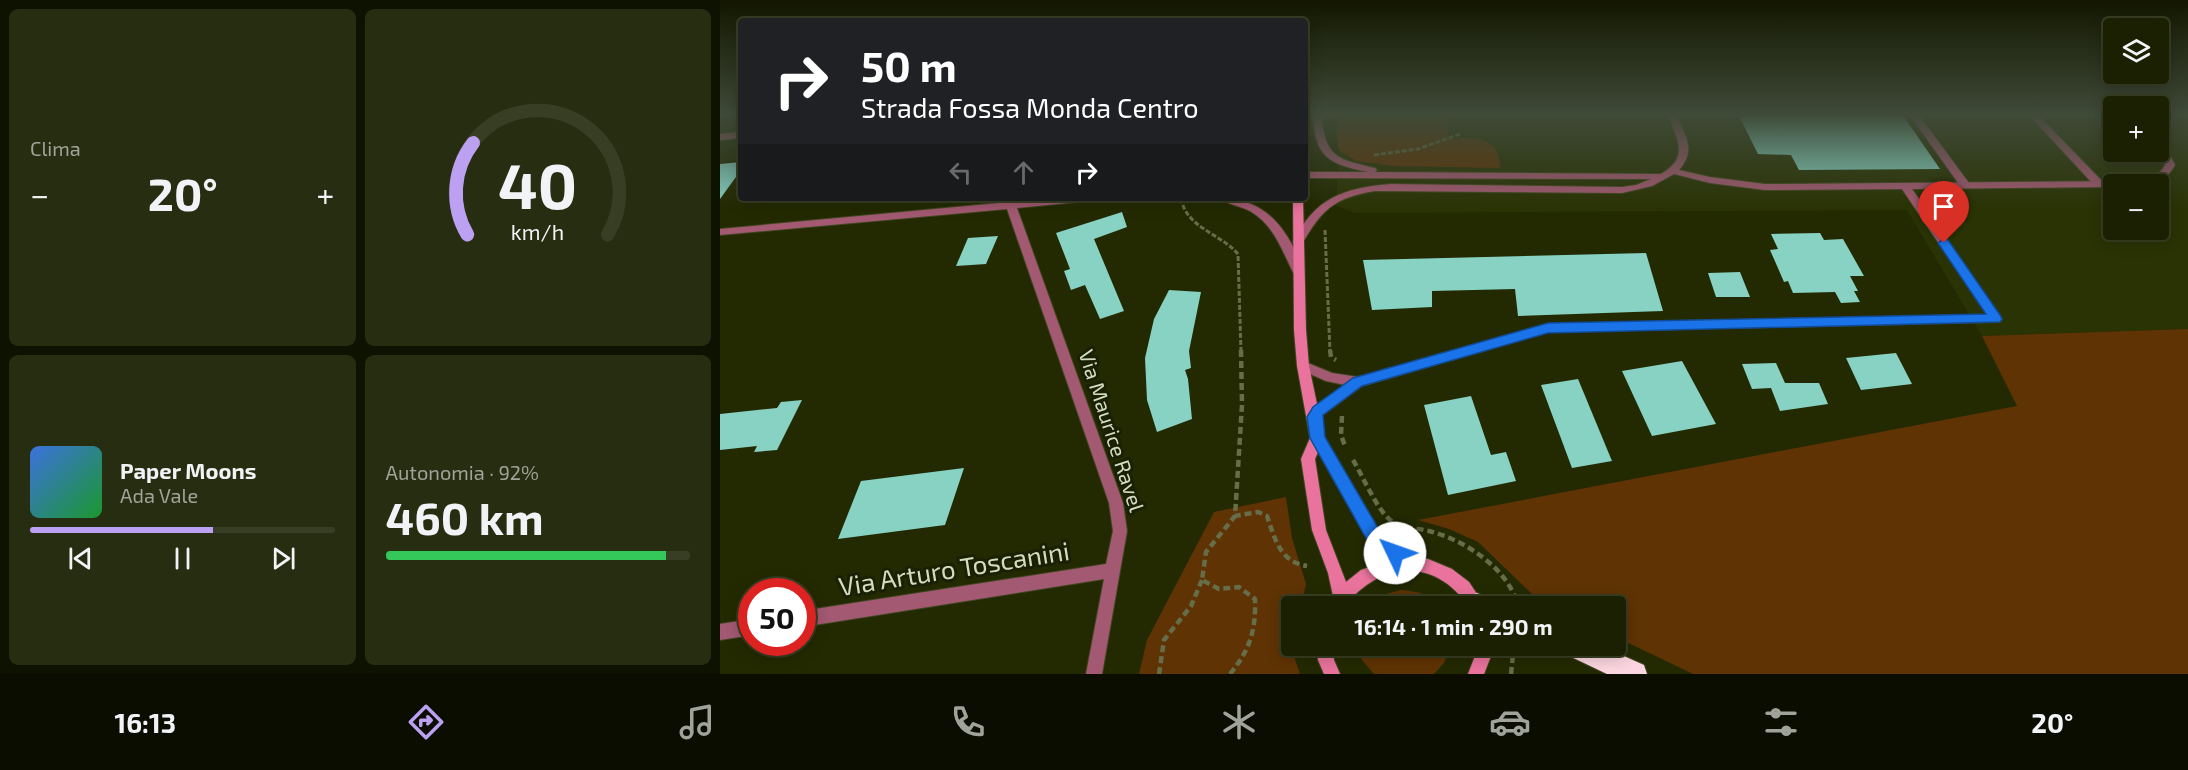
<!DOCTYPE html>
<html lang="it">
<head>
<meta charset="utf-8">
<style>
  body { margin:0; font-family:"Exo 2",sans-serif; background:#272d10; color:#f1f3f6; height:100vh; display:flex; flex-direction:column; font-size:22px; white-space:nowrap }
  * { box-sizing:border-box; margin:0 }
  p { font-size:20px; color:#9fa399 }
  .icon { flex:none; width:33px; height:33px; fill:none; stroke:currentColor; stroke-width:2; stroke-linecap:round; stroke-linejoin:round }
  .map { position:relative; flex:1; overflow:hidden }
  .details { display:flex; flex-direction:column; gap:9px; padding:9px; background:#0e1201; width:720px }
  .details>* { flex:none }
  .hud { position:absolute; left:18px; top:18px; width:570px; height:183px; border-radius:6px; box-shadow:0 3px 15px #0003,0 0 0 2px #383e23; background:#202124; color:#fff; overflow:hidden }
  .fabs { position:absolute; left:1383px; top:18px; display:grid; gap:12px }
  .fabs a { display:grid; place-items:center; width:66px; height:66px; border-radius:6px; background:#1a2001; box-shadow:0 3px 15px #0003,0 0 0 2px #383e23; font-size:30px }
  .speed { position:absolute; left:18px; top:578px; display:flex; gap:12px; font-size:30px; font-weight:700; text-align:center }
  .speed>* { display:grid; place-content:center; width:78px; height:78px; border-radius:50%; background:#1a2001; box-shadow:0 3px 15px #0003,0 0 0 2px #383e23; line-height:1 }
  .speed .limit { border:9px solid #d22; background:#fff; color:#111 }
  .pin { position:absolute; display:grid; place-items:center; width:51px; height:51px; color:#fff; margin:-62px -26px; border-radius:50% 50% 50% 0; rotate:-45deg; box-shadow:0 0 6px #0007 }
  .pin .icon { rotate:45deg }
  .me { position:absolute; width:66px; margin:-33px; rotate:312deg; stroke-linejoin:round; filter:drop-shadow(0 0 4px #0008) }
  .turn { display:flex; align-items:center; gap:21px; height:126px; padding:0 24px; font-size:27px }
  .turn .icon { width:78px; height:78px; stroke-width:2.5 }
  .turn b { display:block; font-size:42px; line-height:51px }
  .lanes { display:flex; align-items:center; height:57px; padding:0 24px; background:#0003; justify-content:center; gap:30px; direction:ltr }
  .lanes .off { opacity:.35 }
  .big { font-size:45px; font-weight:700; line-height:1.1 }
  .details .widget { flex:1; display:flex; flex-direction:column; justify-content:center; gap:9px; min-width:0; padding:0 21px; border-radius:9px; background:#272d10 }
  .details .dial { align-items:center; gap:0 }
  .dial svg { height:156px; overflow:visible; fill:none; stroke:#383e23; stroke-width:7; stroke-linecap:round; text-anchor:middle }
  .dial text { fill:#f1f3f6; stroke:none }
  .song { display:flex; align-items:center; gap:18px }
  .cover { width:72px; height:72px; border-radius:9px; background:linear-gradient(135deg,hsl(220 70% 55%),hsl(130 70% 35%)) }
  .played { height:6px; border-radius:3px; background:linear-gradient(90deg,#bca0f2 60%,#383e23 60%) }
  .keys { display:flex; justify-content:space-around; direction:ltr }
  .heat { display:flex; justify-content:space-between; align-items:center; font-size:33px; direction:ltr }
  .charge { height:9px; border-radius:4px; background:linear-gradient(90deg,#34c759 92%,#383e23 0) }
  .details .tiles { flex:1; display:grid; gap:9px; grid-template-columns:repeat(2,1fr) }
  .trip { position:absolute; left:561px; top:596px; width:345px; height:60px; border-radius:6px; background:#1a2001; box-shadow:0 3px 15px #0003,0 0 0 2px #383e23; font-weight:700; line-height:60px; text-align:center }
  .tabs { display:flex; height:96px; justify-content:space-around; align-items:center; background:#0a0d00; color:#9fa399 }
  .tabs .icon { width:42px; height:42px }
  .tabs .selected { color:#bca0f2 }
  .tabs b { font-size:27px; color:#f1f3f6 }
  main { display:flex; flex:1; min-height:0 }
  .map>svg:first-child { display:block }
  .built { fill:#2a3304; fill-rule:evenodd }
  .green { fill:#5f3304 }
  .building { fill:#87d2c3 }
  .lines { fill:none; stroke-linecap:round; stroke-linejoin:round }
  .lane-casing { stroke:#3f461f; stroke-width:2 }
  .street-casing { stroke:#3f461f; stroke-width:2 }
  .secondary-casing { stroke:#3f461f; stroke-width:2 }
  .highway-casing { stroke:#3f461f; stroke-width:2 }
  .path-far1 { stroke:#666d49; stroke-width:3; stroke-dasharray:5 2; stroke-linecap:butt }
  .path { stroke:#666d49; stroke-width:4.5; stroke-dasharray:7 4; stroke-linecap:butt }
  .lane { fill:#a25971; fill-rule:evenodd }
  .street { fill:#a25971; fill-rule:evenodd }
  .secondary { fill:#e9739c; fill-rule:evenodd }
  .highway { fill:#fbd5df; fill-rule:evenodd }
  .route { fill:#1a73e8; stroke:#114b97; stroke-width:1.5 }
  .labels { text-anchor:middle; stroke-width:6; stroke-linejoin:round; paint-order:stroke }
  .street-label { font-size:21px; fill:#d4dcbf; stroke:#1a2004 }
  .near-street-label { font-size:26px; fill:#d4dcbf; stroke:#1a2004 }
</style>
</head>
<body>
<main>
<section class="details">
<div class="tiles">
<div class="widget"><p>Clima</p>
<div class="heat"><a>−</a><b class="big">20°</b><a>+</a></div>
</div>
<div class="widget dial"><svg viewBox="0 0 100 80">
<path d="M14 69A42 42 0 1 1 86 69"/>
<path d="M14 69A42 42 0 0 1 17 22" stroke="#bca0f2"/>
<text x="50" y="56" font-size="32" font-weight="700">40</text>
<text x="50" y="72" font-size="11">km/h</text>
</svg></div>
<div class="widget">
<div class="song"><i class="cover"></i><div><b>Paper Moons</b><p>Ada Vale</p></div></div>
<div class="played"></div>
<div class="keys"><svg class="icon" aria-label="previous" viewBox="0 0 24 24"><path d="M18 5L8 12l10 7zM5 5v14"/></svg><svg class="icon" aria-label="pause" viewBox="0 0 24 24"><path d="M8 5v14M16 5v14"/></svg><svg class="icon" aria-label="next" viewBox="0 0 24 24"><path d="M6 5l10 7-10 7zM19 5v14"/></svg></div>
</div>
<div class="widget"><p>Autonomia · 92%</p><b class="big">460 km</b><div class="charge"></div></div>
</div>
</section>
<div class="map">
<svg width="1468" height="674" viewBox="0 0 1468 674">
  <rect width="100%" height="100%" fill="#232a01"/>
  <path class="built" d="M610 114H1393L1394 152H1438L1439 114H1468V329L1262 336 1187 210 635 213 616 206 619 150ZM1394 184H1438V230H1394Z"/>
  <g class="green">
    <path d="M620 114H727L728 139C752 137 780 135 780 168L673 166 636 161 619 150 617 140Z"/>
    <path d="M1468 329V674H973L896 637V606H815L811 593 758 542 729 529 698 520 1297 406 1262 336Z"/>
    <path d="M566 497 572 538 586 584 581 606H572L573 653 580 674H419L427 640 494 512Z"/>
    <path d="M681 590C698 591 710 595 723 606H651L666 594Z"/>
    <path d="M637 645H732L724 663 714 674H654L642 660Z"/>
  </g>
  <g class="building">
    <path d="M1018 114H1182L1220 169 1079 170 1071 155 1038 154Z"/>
    <path d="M21 162V170L0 199V164Z"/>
    <path d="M402 212 407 227 374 239 404 311 380 319 365 285 351 290 344 271 350 269 336 233Z"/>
    <path d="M1100 233 1104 240 1123 239 1144 276H1130L1138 291H1134L1140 302 1121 303 1115 292 1073 293 1068 281 1064 282 1050 250 1058 249 1051 234Z"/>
    <path d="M278 236 266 264 236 266 248 238Z"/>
    <path d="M926 253 943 311 798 316 795 289 712 291V307L652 310 643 260Z"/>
    <path d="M1020 272 1030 297H996L988 273Z"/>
    <path d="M449 290 481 292 469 351 471 368 465 370 468 379 472 419 437 432 427 400 425 358 434 319Z"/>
    <path d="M1176 353 1192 384 1141 390 1126 358Z"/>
    <path d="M962 361 996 424 932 436 902 371Z"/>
    <path d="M1056 363 1065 383H1099L1108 404 1060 411 1051 388 1032 389 1022 364Z"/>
    <path d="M858 379 892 461 852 468 821 385Z"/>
    <path d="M751 396 771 455 786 452 796 481 728 495 704 405Z"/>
    <path d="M82 400 57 450 34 452 37 446 0 450V414L57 408 61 402Z"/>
    <path d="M244 468 225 525 118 539 141 481Z"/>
  </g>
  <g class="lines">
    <defs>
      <g id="lane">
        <path d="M1189 114H1198L1249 183V187H1241Z"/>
        <path d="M1308 114H1317L1383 182V186H1375Z"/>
      </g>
      <g id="street">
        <path d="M593 114H601C605 157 616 159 655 168L657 170 655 172 941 174C971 156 956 139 948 114H956C965 136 977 149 959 170L990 177 1045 184 1415 181C1428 179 1438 178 1445 165L1438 152V143L1448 151 1455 165C1441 190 1419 184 1394 184V187L1192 189 1280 316 1282 319 1280 322 828 332 642 386 603 415C599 421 597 423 589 421L587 417 593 407 625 385 606 381 579 369 577 366 579 363 583 361 612 373 638 377 828 324 1267 315 1182 189 1045 190 990 183 954 174 932 186 902 193 655 191C614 198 602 209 582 244H574L573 242C595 198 623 188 671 184L902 187 916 185 931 179 585 178V172H648C608 164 595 157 593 114Z"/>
        <path d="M21 132V138L0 140V134Z"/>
        <path d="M334 198H373L368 201 297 208 403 503 407 531 382 674H366L384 579 82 627V611L386 564 393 531 389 503 287 209 0 235V229Z"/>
        <path d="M499 198C547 198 568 230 584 271L582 274H574C561 249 555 226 530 211 520 206 507 204 499 198Z"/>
        <path d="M32 619V635L0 640V624Z"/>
      </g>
      <g id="secondary">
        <path d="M573 198H583L586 330 589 366 604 437 657 528 692 558 708 559 732 569 749 582 765 606H748C715 557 660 561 625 606H607L613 596 608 573 592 530 581 459 590 438 577 366 574 330ZM598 452 647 538 672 559 641 570 626 582 606 530 595 459Z"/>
        <path d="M597 645H613L614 660 620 674H604L598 660Z"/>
        <path d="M756 645H772L771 656 764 674H748L755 656Z"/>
      </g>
      <g id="highway">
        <path d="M757 593 768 598 772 606H746L749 596Z"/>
        <path d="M840 645H879L924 665 927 674H887L843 653Z"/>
      </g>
    </defs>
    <use href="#lane" class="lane-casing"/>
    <use href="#street" class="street-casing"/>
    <use href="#secondary" class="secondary-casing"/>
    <use href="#highway" class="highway-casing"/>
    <g class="path-far1">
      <path d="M654 155 698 149 740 134"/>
      <path d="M461 198C466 228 500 233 518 254L521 352"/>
      <path d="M605 230 610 352"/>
    </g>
    <g class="path">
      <path d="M521 350 522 405 515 516 538 512 547 516C555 539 560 562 587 566"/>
      <path d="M610 350 611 357 616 360"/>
      <path d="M622 416 621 435 625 446"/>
      <path d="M633 460C643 476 658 513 673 522 684 529 697 528 709 531 745 540 789 569 798 606"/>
      <path d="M439 674 444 640 471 606 482 580"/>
      <path d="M510 674C530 650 536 630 535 599L519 587 499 589 482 580 486 552 515 516"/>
      <path d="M791 674 794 645"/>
    </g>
    <use href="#lane" class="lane"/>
    <use href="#street" class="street"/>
    <use href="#secondary" class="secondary"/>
    <use href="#highway" class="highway"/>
  </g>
  <linearGradient id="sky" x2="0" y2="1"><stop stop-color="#131701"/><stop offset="0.55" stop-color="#3f4a38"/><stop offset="1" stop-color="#3f4a38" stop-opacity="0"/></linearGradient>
  <rect width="1468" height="208" fill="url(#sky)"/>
  <path class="route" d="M1224 239 1228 240 1280 315 1282 319 1280 322 828 333 642 386 603 415 605 437 658 528 681 548 683 553 681 559 675 561 669 559 646 538 590 438 587 417 593 407 633 378 828 323 1266 314 1218 243Z"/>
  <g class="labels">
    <g class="street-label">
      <text transform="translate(391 431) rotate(72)" y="7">Via Maurice Ravel</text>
    </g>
    <g class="near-street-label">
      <text transform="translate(234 569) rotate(-9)" y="9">Via Arturo Toscanini</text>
    </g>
  </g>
</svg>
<div class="fabs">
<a><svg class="icon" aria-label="layers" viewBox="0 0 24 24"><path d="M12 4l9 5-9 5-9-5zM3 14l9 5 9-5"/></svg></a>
<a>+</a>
<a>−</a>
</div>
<div class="speed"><div class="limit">50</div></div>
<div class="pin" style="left:1224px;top:243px;background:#d93025"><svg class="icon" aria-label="arrive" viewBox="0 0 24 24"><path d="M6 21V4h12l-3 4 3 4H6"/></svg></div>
<svg class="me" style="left:675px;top:553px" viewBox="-20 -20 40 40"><circle r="19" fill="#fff"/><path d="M0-13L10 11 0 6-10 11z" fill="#1a73e8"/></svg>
<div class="trip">16:14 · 1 min · 290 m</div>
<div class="hud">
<div class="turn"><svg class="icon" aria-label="right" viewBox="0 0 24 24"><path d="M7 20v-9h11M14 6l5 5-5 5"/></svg><div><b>50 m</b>Strada Fossa Monda Centro</div></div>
<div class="lanes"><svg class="icon off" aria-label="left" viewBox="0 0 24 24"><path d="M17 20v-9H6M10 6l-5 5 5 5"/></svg><svg class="icon off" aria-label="ahead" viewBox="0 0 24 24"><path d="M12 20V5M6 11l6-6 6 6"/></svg><svg class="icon" aria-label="right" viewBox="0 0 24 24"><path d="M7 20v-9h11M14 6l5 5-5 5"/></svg></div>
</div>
</div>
</main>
<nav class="tabs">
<b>16:13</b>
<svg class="icon selected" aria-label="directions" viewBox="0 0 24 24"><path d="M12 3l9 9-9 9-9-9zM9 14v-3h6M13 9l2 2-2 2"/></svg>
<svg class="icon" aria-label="music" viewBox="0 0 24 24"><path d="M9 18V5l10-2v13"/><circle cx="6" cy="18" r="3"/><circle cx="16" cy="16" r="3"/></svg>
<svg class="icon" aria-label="phone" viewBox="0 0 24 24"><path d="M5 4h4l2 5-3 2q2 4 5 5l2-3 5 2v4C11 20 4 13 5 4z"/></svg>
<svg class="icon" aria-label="climate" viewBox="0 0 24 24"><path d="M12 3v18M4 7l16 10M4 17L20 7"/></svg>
<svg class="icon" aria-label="car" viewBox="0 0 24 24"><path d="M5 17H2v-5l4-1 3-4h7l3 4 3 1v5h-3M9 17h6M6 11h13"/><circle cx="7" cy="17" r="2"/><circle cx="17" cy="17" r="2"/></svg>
<svg class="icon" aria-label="filters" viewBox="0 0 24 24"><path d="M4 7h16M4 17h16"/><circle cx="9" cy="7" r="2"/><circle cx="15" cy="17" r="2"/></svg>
<b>20°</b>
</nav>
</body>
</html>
